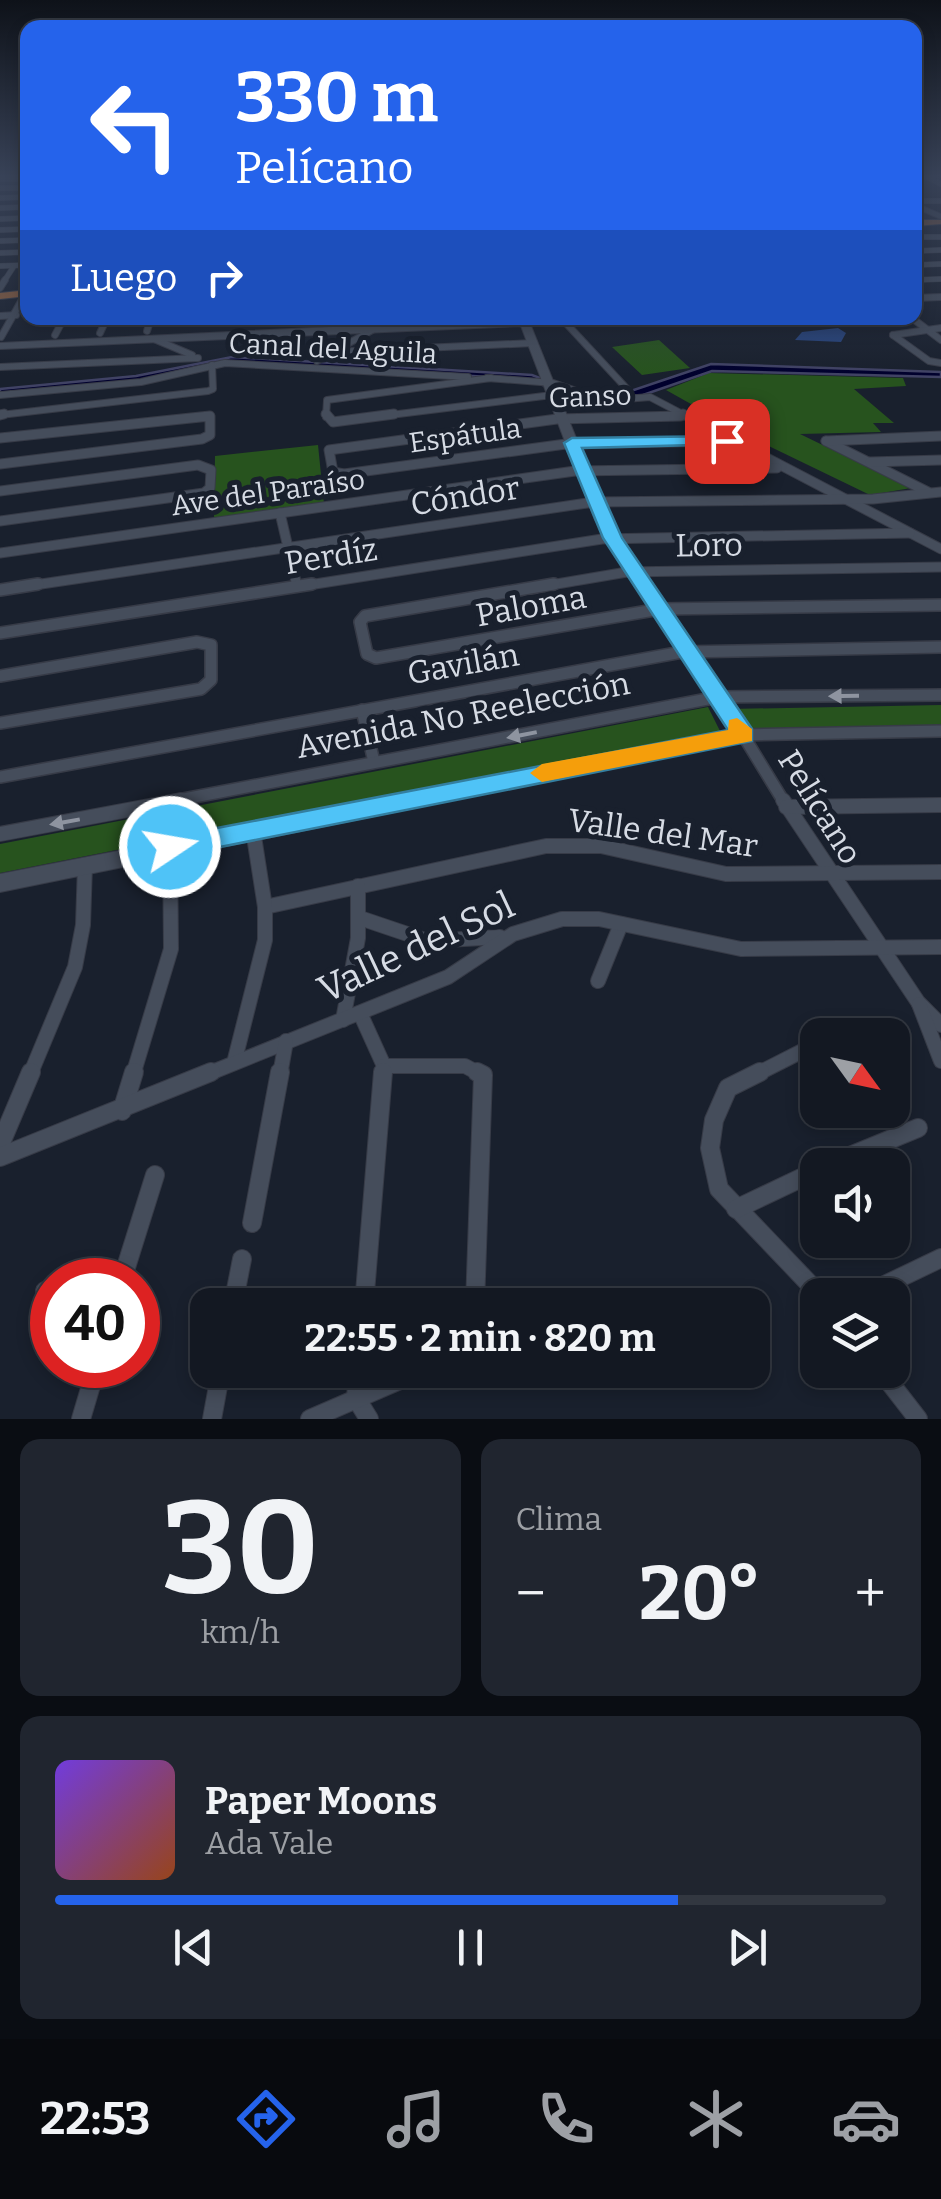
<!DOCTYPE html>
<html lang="es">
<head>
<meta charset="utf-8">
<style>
  body { margin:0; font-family:Bitter,serif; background:#20252f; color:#f1f3f6; height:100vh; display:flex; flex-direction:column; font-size:38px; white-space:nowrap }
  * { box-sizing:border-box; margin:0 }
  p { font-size:32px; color:#9da0a5 }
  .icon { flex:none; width:55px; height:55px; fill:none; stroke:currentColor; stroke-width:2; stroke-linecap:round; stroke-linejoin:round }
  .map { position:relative; height:1419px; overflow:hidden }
  .panel { display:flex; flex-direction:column; gap:20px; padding:20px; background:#0a0d13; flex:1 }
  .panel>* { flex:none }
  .top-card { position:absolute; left:20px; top:20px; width:902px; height:305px; border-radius:20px; box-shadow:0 5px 15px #0003,0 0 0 2px #323740; background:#2563eb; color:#fff; overflow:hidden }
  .needle { width:65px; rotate:123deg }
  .tools { position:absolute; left:800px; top:1018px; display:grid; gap:20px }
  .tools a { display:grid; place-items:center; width:110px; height:110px; border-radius:20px; background:#131822; box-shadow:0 5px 15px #0003,0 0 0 2px #323740; font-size:50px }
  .speed { position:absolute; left:30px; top:1258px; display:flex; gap:20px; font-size:50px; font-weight:700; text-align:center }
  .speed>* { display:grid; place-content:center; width:130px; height:130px; border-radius:50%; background:#131822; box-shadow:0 5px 15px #0003,0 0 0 2px #323740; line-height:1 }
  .speed .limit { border:15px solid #d22; background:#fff; color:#111 }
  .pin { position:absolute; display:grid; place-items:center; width:85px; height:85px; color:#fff; margin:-42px; border-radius:20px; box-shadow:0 5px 15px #0006 }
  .me { position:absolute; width:110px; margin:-55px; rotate:78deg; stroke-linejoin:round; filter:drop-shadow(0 0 8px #0008) }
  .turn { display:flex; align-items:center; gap:35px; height:210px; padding:0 50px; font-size:45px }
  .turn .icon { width:130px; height:130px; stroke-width:2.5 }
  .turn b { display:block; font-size:70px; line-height:85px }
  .then { display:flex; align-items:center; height:95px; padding:0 50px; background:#0003; gap:20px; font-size:38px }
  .big { font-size:75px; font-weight:700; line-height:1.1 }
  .panel .card { flex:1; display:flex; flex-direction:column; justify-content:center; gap:15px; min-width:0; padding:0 35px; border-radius:20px; background:#20252f }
  .panel .dial { align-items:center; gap:0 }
  .dial b { font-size:130px; line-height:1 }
  .song { display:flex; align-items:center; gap:30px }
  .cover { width:120px; height:120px; border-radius:15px; background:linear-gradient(135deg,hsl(260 70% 55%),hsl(20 70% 35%)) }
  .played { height:10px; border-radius:5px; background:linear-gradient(90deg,#2563eb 75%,#323740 75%) }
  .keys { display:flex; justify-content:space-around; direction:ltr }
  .heat { display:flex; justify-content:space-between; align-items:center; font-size:55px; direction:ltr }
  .panel .tiles { flex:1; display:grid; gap:20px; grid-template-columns:1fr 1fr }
  .card:last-child { grid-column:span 2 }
  .trip { position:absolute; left:190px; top:1288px; width:580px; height:100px; border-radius:20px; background:#131822; box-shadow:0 5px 15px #0003,0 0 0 2px #323740; font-weight:700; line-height:100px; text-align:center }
  .dock { display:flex; height:160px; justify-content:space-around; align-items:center; background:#080a0e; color:#9da0a5 }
  .dock .icon { width:70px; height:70px }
  .dock .on { color:#2563eb }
  .dock b { font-size:45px; color:#f1f3f6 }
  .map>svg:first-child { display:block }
  .green { fill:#27531e }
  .water { fill:#00002d; stroke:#404264; stroke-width:2.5 }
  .building { fill:#28447c }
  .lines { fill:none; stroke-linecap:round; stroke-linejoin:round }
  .street-far5-casing { stroke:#373b47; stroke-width:6 }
  .street-far4-casing { stroke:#373b47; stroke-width:8 }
  .street-far3-casing { stroke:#373b47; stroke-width:11 }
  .street-far2-casing { stroke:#373b47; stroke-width:14 }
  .street-far1-casing { stroke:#373b47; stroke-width:16 }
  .street-casing { stroke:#373b47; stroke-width:20 }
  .secondary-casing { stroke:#373b47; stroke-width:2 }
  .primary-casing { stroke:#373b47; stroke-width:2 }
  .street-far5 { stroke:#454d5b; stroke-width:5 }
  .street-far4 { stroke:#454d5b; stroke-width:6 }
  .street-far3 { stroke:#454d5b; stroke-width:9 }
  .street-far2 { stroke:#454d5b; stroke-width:11 }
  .street-far1 { stroke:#454d5b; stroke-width:14 }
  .street { stroke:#454d5b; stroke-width:18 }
  .secondary { fill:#454d5b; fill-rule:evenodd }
  .primary { fill:#8f5f3d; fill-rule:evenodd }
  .oneway { fill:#8e94a0 }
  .route { fill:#4fc3f7; stroke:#337fa1; stroke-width:2.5 }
  .slow { fill:#f59e0b }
  .labels { text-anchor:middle; stroke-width:10; stroke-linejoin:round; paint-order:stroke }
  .far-street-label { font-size:28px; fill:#d6dbe4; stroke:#19202d }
  .street-label { font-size:32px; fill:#d6dbe4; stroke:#19202d }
  .near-street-label { font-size:38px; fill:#d6dbe4; stroke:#19202d }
</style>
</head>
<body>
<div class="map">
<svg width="941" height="1419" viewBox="0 0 941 1419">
  <rect width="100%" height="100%" fill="#19202d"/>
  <g class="green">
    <path d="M659 340 690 368 642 375 612 347Z"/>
    <path d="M709 373 903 378 906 386 854 389 894 423H873L881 432 800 434 911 488 870 495 748 436 666 390Z"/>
    <path d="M318 445 324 504 214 520 215 456Z"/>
    <path d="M941 705V726L742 730 729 709Z"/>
    <path d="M708 707 720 731 0 873V844Z"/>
  </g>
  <path class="water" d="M232 357 532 375 589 397 616 396 711 364 941 372V377L712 371 643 395 577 400 529 379 233 363 150 380 0 395V389L136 376Z"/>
  <path class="building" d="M838 328 846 333 841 342 795 340 802 332Z"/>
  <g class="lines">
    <defs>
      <g id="street-far5">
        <path d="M925 176 941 184"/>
        <path d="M0 179H28"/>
        <path d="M0 188H28"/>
        <path d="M0 198 28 197"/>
        <path d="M915 201H941"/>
        <path d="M0 208 28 207"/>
        <path d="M0 219 28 218"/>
        <path d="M0 230 28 229"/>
        <path d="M915 237H941"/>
        <path d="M0 241 28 240"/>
        <path d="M915 251 941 250"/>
        <path d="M0 253 28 252"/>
        <path d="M915 265 941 264"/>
        <path d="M0 266 28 265"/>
        <path d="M915 280 941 279"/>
        <path d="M3 283 14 266"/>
      </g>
      <g id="street-far4">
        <path d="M0 288 5 280"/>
        <path d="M0 316 16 315"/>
        <path d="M912 318 941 340"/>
        <path d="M147 331 151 318"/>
        <path d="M100 333 107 318"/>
        <path d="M55 335 64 318"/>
        <path d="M893 335 929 361 941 363"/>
        <path d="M893 335 941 328"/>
        <path d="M1 337 28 289"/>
        <path d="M154 339 192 355"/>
        <path d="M334 352 533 343"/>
        <path d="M317 361 374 329"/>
        <path d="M0 367 198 358"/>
        <path d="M487 378 553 383 591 396 628 390 564 321"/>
        <path d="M0 395 141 382 225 363 468 377"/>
        <path d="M0 415 208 391 213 389 212 365"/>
        <path d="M200 417H210"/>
        <path d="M326 417 327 400 491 378"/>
        <path d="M374 417 552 395 588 402 650 397 688 417"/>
        <path d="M640 417 681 416"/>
      </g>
      <g id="street-far3">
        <path d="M326 414 333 422 394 414"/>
        <path d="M683 414 941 549"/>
        <path d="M0 415 4 414"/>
        <path d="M681 416 557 419 329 450 333 472 344 474 566 444 723 441"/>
        <path d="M0 438 210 416V435L202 439 0 464"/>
        <path d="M826 441 928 492"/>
        <path d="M826 441 941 436"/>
        <path d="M870 462 941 460"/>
        <path d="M0 491 198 465 211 470 210 488 204 493 0 521"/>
        <path d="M280 513 297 586"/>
        <path d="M0 553 575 471 777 468"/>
        <path d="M21 587 594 502 873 499 941 492"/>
        <path d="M296 587 602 539 910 533"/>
        <path d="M539 587 627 572 941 567"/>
      </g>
      <g id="street-far2">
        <path d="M554 584 365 616 360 622 367 654 376 658 660 609 941 605"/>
        <path d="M0 590 38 584"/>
        <path d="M0 633 312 584"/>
        <path d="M0 676 197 642 211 645V680L201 689 0 723"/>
        <path d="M362 710 374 762"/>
        <path d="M0 777 682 652 941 647"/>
        <path d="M168 802 718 697 941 695"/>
        <path d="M784 802 743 735 941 731"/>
      </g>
      <g id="street-far1">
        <path d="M783 800 918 1002 941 1025"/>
        <path d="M786 807 941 805"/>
        <path d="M0 834 181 800"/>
        <path d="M265 907 546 846H601L726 874 941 872"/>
        <path d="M360 918 428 941 500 937"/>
        <path d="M598 981 621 924"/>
        <path d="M919 1004 941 1061"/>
        <path d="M360 1013 384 1066 383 1075"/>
        <path d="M343 1020 358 938V886"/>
        <path d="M234 1063 265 940V907L253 830"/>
        <path d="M384 1066H465L482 1075"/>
        <path d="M30 1075 75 967 83 925 85 865"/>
        <path d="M133 1075 171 949 170 847"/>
        <path d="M205 1075 448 977 513 934 562 919H599L741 949 941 947"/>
        <path d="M280 1075 286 1041"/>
        <path d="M755 1075 818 1043"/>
      </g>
      <g id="street">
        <path d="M760 1072 728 1088 714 1120 710 1148 719 1189 820 1295"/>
        <path d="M122 1111 134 1072"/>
        <path d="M0 1145 31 1072"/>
        <path d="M0 1157 211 1072"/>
        <path d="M828 1165 918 1128"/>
        <path d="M736 1209 818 1170"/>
        <path d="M252 1223 280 1072"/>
        <path d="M122 1280 155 1175"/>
        <path d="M45 1291 52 1292"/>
        <path d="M864 1295 941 1258"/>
        <path d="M233 1305 242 1259"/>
        <path d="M364 1305 383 1072"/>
        <path d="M475 1305 483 1075 477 1072"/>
        <path d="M358 1370 356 1398 369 1419"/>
        <path d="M880 1370 918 1419"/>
        <path d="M81 1419 97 1365"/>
        <path d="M212 1419 221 1370"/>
        <path d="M310 1419 423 1370"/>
      </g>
      <g id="secondary">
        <path d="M915 203 941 214V219L915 208Z"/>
        <path d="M941 294V300L915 301V295Z"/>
        <path d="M518 318H638L633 321 531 326 609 520 749 730 752 735 749 740 0 892V874L731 731 595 520 521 326 0 349V343Z"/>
      </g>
      <g id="primary">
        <path d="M915 220H941V224L915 226Z"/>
        <path d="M28 290V296L0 299V293Z"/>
      </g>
    </defs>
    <use href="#street-far5" class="street-far5-casing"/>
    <use href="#street-far4" class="street-far4-casing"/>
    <use href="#street-far3" class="street-far3-casing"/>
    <use href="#street-far2" class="street-far2-casing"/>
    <use href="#street-far1" class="street-far1-casing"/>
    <use href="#street" class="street-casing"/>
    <use href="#secondary" class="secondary-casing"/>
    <use href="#primary" class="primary-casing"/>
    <use href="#street-far5" class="street-far5"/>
    <use href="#street-far4" class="street-far4"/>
    <use href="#street-far3" class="street-far3"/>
    <use href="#street-far2" class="street-far2"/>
    <use href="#street-far1" class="street-far1"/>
    <use href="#street" class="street"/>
    <use href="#secondary" class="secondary"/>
    <use href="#primary" class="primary"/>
  </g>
  <defs><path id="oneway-solid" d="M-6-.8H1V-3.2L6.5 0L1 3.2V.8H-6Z" transform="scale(2.5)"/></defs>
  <g class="oneway">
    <use href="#oneway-solid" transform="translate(844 696) rotate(179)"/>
    <use href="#oneway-solid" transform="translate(522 735) rotate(169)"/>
    <use href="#oneway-solid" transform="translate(65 822) rotate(170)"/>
  </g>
  <linearGradient id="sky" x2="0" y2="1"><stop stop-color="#0e1219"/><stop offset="0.47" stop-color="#384257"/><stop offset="1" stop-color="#384257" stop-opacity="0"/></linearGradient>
  <rect width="941" height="375" fill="url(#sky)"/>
  <path class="route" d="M727 436 733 437V444L582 448 622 538 752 729V741L170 857 161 854 157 847 161 840 170 837 728 730 603 538 564 443 572 438Z"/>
  <path class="slow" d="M737 718 752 729V741L542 782 530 773 542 764 728 730 729 720Z"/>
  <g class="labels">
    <g class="far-street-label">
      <text transform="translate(333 348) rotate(3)" y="10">Canal del Aguila</text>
      <text transform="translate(590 396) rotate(-2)" y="10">Ganso</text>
      <text transform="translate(465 435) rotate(-8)" y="10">Espátula</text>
      <text transform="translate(268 492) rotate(-8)" y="10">Ave del Paraíso</text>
    </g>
    <g class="street-label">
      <text transform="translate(465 496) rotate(-9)" y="11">Cóndor</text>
      <text transform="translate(709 545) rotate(-1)" y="11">Loro</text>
      <text transform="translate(331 556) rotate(-9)" y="11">Perdíz</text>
      <text transform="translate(531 606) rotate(-10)" y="11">Paloma</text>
      <text transform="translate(463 664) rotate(-10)" y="11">Gavilán</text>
      <text transform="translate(463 715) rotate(-11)" y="11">Avenida No Reelección</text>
      <text transform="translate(820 807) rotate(58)" y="11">Pelícano</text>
      <text transform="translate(663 833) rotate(8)" y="11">Valle del Mar</text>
    </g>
    <g class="near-street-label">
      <text transform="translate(416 947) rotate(-25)" y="13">Valle del Sol</text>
    </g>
  </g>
</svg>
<div class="tools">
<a><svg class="needle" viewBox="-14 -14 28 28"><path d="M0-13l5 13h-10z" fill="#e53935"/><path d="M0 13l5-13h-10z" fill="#9da0a5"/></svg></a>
<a><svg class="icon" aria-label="sound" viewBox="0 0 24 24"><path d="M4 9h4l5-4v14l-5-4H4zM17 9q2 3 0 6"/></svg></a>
<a><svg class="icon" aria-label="layers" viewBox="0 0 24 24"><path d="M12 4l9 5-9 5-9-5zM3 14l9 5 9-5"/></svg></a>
</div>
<div class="speed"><div class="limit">40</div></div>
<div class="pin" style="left:727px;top:441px;background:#d93025"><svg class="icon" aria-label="arrive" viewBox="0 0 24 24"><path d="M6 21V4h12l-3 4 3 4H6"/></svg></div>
<svg class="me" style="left:170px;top:847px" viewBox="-20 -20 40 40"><circle r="17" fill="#4fc3f7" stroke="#fff" stroke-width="3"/><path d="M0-11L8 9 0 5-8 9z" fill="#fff"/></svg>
<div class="trip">22:55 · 2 min · 820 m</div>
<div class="top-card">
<div class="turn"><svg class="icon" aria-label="left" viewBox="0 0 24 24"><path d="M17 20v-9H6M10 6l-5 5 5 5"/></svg><div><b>330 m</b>Pelícano</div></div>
<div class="then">Luego<svg class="icon" aria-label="right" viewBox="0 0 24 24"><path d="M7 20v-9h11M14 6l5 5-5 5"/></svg></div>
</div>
</div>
<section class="panel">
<div class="tiles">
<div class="card dial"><b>30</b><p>km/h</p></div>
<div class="card"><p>Clima</p>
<div class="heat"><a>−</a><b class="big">20°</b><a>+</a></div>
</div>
<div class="card">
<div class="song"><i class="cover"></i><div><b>Paper Moons</b><p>Ada Vale</p></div></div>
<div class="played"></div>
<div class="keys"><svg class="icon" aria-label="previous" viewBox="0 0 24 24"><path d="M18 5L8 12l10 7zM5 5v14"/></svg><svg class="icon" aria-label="pause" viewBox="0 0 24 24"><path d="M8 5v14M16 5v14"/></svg><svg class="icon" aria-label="next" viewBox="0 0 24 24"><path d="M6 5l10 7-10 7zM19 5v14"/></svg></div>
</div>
</div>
</section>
<nav class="dock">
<b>22:53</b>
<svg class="icon on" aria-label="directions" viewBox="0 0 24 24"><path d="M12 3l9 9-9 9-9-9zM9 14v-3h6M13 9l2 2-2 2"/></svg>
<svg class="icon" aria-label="music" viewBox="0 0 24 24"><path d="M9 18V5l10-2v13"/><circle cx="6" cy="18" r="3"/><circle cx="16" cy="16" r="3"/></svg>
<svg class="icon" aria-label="phone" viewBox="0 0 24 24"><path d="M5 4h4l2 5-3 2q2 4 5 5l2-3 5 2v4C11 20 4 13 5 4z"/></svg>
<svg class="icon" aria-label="climate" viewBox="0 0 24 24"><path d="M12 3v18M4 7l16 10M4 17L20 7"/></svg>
<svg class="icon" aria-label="car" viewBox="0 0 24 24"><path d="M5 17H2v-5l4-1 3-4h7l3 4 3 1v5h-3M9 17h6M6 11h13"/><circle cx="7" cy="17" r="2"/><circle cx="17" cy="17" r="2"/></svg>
</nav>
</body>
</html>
